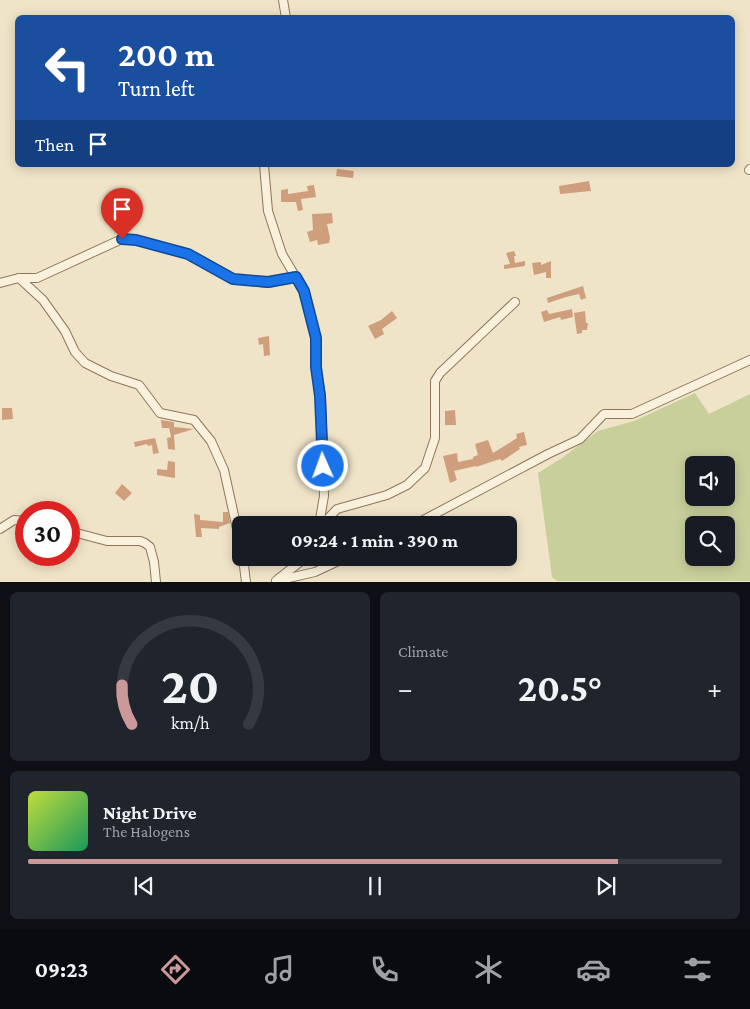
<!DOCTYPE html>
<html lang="en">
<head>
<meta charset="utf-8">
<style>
  body { margin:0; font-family:"Crimson Pro",serif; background:#20242c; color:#f1f3f6; height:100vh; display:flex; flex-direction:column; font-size:19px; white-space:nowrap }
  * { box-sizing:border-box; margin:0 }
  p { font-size:16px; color:#9ea1a6 }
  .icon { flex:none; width:28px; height:28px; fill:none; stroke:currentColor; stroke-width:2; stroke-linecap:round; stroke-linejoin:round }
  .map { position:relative; height:582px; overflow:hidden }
  .panel { display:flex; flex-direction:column; gap:10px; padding:10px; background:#0d0f14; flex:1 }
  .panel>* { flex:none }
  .top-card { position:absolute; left:15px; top:15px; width:720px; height:152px; border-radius:8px; box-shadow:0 2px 12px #0003; background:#1a4fa0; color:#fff; overflow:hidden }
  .buttons { position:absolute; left:685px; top:456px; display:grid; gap:10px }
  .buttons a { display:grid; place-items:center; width:50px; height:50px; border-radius:8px; background:#171b24; box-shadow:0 2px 12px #0003; font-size:25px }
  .speed { position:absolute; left:15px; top:501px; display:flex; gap:10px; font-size:25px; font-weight:700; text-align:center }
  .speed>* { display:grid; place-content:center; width:65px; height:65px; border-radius:50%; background:#171b24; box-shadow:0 2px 12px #0003; line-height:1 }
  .speed .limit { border:8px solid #d22; background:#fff; color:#111 }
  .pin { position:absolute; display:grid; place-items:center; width:42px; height:42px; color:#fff; margin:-51px -21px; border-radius:50% 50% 50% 0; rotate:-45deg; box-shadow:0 0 5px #0007 }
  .pin .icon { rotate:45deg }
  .me { position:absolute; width:55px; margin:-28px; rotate:358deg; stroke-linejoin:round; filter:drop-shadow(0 0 4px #0008) }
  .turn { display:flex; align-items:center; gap:18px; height:105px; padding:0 20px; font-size:22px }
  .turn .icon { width:65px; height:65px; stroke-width:2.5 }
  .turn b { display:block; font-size:35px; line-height:42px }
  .then { display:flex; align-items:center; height:48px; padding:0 20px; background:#0003; gap:10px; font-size:19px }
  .big { font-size:38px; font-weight:700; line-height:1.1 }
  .panel .card { flex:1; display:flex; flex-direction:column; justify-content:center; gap:8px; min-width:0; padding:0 18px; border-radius:8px; background:#20242c }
  .panel .dial { align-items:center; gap:0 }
  .dial svg { height:130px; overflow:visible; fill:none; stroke:#363941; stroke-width:7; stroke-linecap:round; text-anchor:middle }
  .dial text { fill:#f1f3f6; stroke:none }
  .song { display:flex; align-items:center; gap:15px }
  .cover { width:60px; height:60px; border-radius:8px; background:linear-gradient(135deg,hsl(70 70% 55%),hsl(150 70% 35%)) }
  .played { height:5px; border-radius:2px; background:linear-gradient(90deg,#cc999b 85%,#363941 85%) }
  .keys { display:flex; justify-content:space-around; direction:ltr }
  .heat { display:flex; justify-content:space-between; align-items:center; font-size:28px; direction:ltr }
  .panel .tiles { flex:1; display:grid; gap:10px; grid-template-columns:1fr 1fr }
  .card:last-child { grid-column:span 2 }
  .trip { position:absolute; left:232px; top:516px; width:285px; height:50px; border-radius:8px; background:#171b24; box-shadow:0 2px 12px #0003; font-weight:700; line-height:50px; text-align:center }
  .menu { display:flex; height:80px; justify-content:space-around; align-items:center; background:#090b0e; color:#9ea1a6 }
  .menu .icon { width:35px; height:35px }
  .menu .selected { color:#cc999b }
  .menu b { font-size:22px; color:#f1f3f6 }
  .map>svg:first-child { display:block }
  .green { fill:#c9cf9b; fill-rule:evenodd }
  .building { fill:#cf9f7d }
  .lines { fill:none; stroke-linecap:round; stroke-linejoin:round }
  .minor-casing { stroke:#8d765c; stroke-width:10 }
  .minor { stroke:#faf1dc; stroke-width:8 }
  .route-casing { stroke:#114b97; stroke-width:12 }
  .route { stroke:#1a73e8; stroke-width:9 }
</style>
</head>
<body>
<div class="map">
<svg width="750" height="582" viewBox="0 0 750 582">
  <rect width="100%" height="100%" fill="#f0e4c8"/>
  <path class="green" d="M695 393 709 414 750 394V581H557L552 577 538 473 562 458 598 431 634 421ZM694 465H726V498H694ZM694 525H726V558H694Z"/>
  <g class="building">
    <path d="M337 169 354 171 353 178 336 176Z"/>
    <path d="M589 181 591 191 560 194 559 186Z"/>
    <path d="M314 185 316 197 301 199 303 210 298 211 296 202H281V190L288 189V194L308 191 307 186Z"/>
    <path d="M332 213 333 223 327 224 330 238 329 243 318 245 317 240 310 242 307 232 313 230 312 214Z"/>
    <path d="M514 251 516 256H514L515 263 525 261V266L504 269V265L510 264 506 253Z"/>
    <path d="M551 261V278H546V272L534 275 532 263 541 262V265Z"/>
    <path d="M583 286 586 298 581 300 579 294 566 297 548 303 547 298Z"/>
    <path d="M572 309 573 317 561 320 560 317 544 322 541 312 547 310 549 314Z"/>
    <path d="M392 311 397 318 382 329 384 334 375 339 368 326 381 320Z"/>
    <path d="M585 311 586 323H588L587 330H582V333L577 334 574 313Z"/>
    <path d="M269 336 270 355 264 356 263 344 259 345 258 338Z"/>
    <path d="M2 408H12L13 419 2 420Z"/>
    <path d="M455 410 456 425H445V411Z"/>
    <path d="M161 420 174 422V427L194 429 174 435 175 450 168 449 167 438 171 437 169 428H162Z"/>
    <path d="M524 432 527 445 519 447 520 449 502 461 500 459 476 467V466L454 471 457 480 450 483 443 456 457 453 458 462 473 459V457L478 455 475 444 488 440 493 453 517 438 516 434Z"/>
    <path d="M155 438 159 453 153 454 152 445 148 446 147 444 135 447 134 442Z"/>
    <path d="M168 461 175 462V478L157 475V469L167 470Z"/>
    <path d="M122 484 132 493 124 501 115 493Z"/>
    <path d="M223 512H228L230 523 219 527V529L201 528 202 537H196L194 514 200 515V520L223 522Z"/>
  </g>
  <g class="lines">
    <defs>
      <g id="minor">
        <path d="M283 0 286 18"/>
        <path d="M264 165 268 211 282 254 304 291 316 338V367L321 396 324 496 319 525"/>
        <path d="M749 170 750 169"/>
        <path d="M19 278 43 300 65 331 75 352 85 363 111 376 139 385 160 413 194 420 211 441 224 470 241 547"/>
        <path d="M0 283 19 278H37L122 239 136 240 188 254 233 279 268 283 296 277"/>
        <path d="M322 525 337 509 387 495 407 485 425 468 435 438V381L440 373 515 302"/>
        <path d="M414 525 548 454 580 439 604 414H632L750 360"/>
        <path d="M0 529 14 520 26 521"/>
        <path d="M69 531 107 541H140L145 543 150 547 154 562 156 582"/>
        <path d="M243 558 246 582"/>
        <path d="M278 579 300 562 303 558"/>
        <path d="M276 581 315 572 345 558"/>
      </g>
    </defs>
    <use href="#minor" class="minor-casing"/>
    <use href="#minor" class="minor"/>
  </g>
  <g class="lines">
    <defs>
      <path id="route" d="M122 239 136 240 188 254 233 279 268 282 296 277 304 291 316 338V367L320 396 323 466"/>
    </defs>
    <use href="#route" class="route-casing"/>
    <use href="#route" class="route"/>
  </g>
</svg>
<div class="buttons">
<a><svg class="icon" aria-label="sound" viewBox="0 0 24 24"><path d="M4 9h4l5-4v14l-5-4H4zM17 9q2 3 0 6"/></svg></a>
<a><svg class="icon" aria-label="search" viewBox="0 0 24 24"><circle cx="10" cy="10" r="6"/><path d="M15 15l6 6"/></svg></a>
</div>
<div class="speed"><div class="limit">30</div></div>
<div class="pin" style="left:122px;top:239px;background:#d93025"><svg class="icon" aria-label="arrive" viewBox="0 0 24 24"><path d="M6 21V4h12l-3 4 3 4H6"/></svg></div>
<svg class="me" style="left:323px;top:466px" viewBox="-20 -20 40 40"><circle r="17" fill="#1a73e8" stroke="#fff" stroke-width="3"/><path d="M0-11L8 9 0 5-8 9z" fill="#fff"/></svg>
<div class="trip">09:24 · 1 min · 390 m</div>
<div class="top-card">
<div class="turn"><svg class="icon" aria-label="left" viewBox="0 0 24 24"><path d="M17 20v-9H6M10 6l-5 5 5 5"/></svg><div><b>200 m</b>Turn left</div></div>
<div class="then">Then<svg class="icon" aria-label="arrive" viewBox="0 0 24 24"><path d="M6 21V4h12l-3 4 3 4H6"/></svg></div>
</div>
</div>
<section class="panel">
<div class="tiles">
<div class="card dial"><svg viewBox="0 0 100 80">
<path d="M14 69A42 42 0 1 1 86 69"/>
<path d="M14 69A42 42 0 0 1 8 45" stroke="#cc999b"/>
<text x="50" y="56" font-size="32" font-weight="700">20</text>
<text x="50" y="72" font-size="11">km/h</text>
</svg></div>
<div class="card"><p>Climate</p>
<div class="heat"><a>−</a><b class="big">20.5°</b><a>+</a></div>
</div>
<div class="card">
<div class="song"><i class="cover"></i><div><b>Night Drive</b><p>The Halogens</p></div></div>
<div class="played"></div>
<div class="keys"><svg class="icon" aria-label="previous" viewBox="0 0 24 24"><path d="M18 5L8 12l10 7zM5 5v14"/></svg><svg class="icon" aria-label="pause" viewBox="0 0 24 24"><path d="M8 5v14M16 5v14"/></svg><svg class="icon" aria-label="next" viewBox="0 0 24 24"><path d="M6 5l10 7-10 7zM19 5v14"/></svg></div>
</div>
</div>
</section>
<nav class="menu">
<b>09:23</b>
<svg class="icon selected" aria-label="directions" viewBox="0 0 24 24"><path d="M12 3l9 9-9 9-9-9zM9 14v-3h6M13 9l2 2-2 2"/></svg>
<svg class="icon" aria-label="music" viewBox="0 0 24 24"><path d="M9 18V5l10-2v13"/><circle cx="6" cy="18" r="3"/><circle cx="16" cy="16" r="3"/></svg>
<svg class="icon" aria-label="phone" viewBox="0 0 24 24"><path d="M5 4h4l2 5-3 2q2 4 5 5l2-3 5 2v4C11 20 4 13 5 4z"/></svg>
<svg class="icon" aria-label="climate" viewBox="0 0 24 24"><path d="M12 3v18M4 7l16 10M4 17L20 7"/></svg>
<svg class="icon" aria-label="car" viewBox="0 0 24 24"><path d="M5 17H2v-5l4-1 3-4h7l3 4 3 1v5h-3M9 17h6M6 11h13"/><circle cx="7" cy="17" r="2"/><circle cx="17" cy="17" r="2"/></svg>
<svg class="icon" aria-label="filters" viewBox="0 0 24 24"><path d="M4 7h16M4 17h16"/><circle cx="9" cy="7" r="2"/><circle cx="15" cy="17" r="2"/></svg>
</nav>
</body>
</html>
